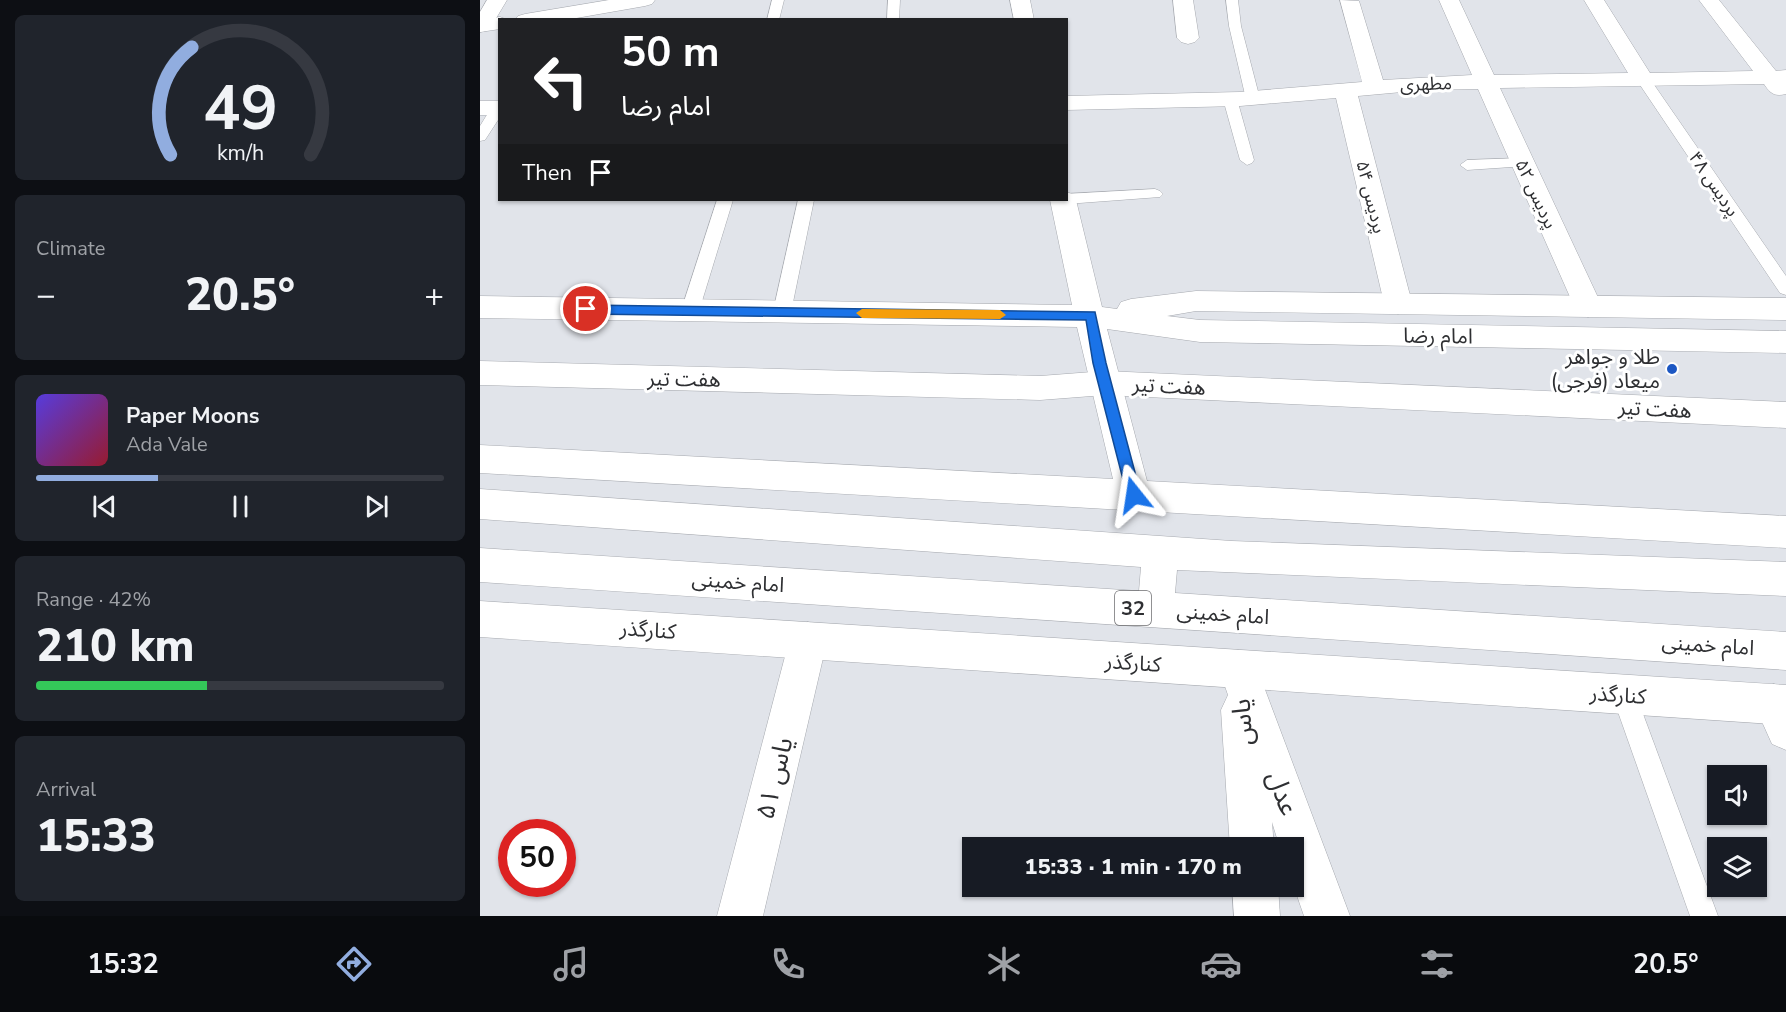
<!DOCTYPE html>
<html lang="en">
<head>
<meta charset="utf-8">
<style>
  body { margin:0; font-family:"Nunito Sans","Noto Sans Arabic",sans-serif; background:#20242c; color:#f1f3f6; height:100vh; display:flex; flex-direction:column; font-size:22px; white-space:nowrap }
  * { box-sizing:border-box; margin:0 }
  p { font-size:20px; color:#9ea1a6 }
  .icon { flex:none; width:33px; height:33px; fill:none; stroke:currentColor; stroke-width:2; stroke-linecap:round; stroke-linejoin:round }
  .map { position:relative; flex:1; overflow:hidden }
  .details { display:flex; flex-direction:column; gap:15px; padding:15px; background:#0d0f14; width:480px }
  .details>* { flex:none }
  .guide { position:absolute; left:18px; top:18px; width:570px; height:183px; border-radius:0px; box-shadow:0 2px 4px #0004; background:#202124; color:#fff; overflow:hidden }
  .tools { position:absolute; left:1227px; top:765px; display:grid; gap:12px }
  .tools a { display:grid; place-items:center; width:60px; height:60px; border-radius:0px; background:#171b24; box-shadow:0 2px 4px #0004; font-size:30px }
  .speed { position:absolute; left:18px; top:819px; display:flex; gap:12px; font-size:30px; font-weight:700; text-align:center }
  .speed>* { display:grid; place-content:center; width:78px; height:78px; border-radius:50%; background:#171b24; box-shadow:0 2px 4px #0004; line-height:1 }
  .speed .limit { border:9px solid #d22; background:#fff; color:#111 }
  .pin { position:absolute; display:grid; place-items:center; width:51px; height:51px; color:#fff; margin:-26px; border:3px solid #fff; border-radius:50%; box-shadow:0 2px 6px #0007 }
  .me { position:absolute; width:66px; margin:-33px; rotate:345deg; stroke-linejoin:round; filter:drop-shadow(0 0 4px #0008) }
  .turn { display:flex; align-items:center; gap:21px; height:126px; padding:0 24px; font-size:27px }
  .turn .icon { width:78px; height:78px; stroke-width:2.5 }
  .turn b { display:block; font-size:42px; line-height:51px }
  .then { display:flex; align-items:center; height:57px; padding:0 24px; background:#0003; gap:12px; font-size:22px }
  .big { font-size:45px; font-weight:800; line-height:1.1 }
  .details .card { flex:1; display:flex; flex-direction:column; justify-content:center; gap:9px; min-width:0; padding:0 21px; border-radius:9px; background:#20242c }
  .details .dial { align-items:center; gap:0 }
  .dial svg { height:156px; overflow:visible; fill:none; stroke:#363941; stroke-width:7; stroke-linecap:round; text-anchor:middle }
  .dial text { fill:#f1f3f6; stroke:none }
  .song { display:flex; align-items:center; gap:18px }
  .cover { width:72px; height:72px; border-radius:9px; background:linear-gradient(135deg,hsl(250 70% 55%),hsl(350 70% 35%)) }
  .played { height:6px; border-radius:3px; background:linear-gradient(90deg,#91addf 30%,#363941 30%) }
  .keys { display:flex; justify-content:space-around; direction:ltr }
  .heat { display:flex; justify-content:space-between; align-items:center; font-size:33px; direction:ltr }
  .charge { height:9px; border-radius:4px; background:linear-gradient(90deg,#34c759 42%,#363941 0) }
  .trip { position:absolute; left:482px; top:837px; width:342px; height:60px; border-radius:0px; background:#171b24; box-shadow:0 2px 4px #0004; font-weight:800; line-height:60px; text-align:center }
  .dock { display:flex; height:96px; justify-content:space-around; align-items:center; background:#090b0e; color:#9ea1a6 }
  .dock .icon { width:42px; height:42px }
  .dock .selected { color:#91addf }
  .dock b { font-size:27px; color:#f1f3f6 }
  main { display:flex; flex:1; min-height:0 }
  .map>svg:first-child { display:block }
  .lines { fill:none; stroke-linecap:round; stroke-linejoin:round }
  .service-casing { stroke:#a6a9af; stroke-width:1 }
  .minor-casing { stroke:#a6a9af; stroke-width:1 }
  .tertiary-casing { stroke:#a6a9af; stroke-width:1 }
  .secondary-casing { stroke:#a6a9af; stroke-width:1 }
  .trunk-casing { stroke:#a6a9af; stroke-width:1 }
  .service { fill:#fff; fill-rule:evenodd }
  .minor { fill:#fff; fill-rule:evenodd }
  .tertiary { fill:#fff; fill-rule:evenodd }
  .secondary { fill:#fff; fill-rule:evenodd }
  .trunk { fill:#fff; fill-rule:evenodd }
  .route { fill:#1a73e8; stroke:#114b97; stroke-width:1.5 }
  .slow { fill:#f59e0b }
  .poi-dot { fill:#1c57c3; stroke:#fff; stroke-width:2 }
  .labels { text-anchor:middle; stroke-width:6; stroke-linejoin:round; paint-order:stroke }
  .far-street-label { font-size:18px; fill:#2e2f32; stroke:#fff }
  .shield { fill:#fff; stroke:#6d6d70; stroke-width:1.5 }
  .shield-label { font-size:20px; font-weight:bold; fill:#2e2f32 }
  .street-label { font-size:21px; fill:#2e2f32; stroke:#fff }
  .poi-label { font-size:21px; fill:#2e2f32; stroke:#fff; text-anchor:end }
  .near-street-label { font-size:26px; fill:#2e2f32; stroke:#fff }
</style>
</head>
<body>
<main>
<section class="details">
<div class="card dial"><svg viewBox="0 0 100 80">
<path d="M14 69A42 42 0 1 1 86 69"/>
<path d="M14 69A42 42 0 0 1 25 14" stroke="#91addf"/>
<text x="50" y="56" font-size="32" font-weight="700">49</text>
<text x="50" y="72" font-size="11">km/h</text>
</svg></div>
<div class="card"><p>Climate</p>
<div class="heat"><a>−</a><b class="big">20.5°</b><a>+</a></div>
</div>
<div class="card">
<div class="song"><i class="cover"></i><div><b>Paper Moons</b><p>Ada Vale</p></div></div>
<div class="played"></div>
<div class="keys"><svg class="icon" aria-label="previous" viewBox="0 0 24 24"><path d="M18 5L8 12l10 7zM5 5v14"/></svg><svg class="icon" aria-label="pause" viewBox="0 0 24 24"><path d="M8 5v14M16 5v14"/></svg><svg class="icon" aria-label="next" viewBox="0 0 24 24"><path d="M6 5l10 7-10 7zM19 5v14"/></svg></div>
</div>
<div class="card"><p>Range · 42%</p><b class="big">210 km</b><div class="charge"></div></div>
<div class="card"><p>Arrival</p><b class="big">15:33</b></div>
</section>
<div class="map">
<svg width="1306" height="916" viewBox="0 0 1306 916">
  <rect width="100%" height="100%" fill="#e1e4ea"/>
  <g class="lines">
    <defs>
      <g id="service">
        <path d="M292 0H304L299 20H287Z"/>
        <path d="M408 0H420L419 20H407Z"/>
        <path d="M746 0H758L761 26 780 99 778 102H768L766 99 749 26Z"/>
        <path d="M1163 75 1168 76 1306 276V295L1300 293 1156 79Z"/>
        <path d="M750 95 757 99 774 160 772 163 767 165 760 160 743 99Z"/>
        <path d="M20 104V117L5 140 0 141V126L13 105Z"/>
        <path d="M1042 158 1047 160 1049 163 1047 166 987 170 980 165 987 160Z"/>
        <path d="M675 189 680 191 683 194 680 197 586 204 579 200H586V194Z"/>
        <path d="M237 200H253L219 311 216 315 210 317 204 315 201 311Z"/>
        <path d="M318 200H334L311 312 308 316 302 318 296 316 293 312Z"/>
        <path d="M1144 683 1152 687 1156 695 1238 916H1210L1132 695 1136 687Z"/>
      </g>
      <g id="minor">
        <path d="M7 0H27L9 30 0 32V12Z"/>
        <path d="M693 0H713L719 38 715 42 708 44 701 42 697 38Z"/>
        <path d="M860 0 879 1 903 80 992 75 959 0H979L1014 75 1148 73 1104 0H1124L1170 73 1273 71 1219 0H1239L1296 71 1306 70V94C1294 97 1290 93 1284 84L1020 88 1122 306 1118 313 1108 317 1098 313 1094 306 998 89 944 90 878 96 932 303 928 310 918 314 908 310 904 303 856 98 760 106 586 110V96L760 92 882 82Z"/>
        <rect x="0" y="101" width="20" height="14"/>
        <path d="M0 361 560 376 625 371 1306 402V428L625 395 560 400 0 385Z"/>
        <path d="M328 622 341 628 347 641 283 916H237L309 641 315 628Z"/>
        <path d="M758 650 772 655 870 916H824L813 884V848H800L792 822 794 848H750L741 710 748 695 739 669 744 655Z"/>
        <path d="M1294 684 1306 689V750L1292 744 1274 704 1280 690Z"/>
        <path d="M752 886H798L800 916H754Z"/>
      </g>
      <path id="tertiary" d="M0 601 1306 685V725L0 637Z"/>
      <g id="secondary">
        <path d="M129 0H175L172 4 165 6 85 20H35L38 16 45 14Z"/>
        <path d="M530 0H550L554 20H534Z"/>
        <path d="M20 17 28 20H20V29L0 32V20Z"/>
        <path d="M586 192 592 194 596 200 622 307 637 309 641 302 651 299 716 291 1306 298V320L716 311 687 316 720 320 1306 331V353L720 342 627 329 667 481 1306 516V548L0 473V445L633 479 597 327 0 318V296L592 305 570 200H586Z"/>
      </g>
      <path id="trunk" d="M0 489 752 541 1306 562V596L697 570 695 593 1306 632V670L0 582V548L659 591 661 567 0 519Z"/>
    </defs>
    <use href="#service" class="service-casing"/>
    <use href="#minor" class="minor-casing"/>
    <use href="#tertiary" class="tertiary-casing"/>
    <use href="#secondary" class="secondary-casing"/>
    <use href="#trunk" class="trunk-casing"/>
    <use href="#service" class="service"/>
    <use href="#minor" class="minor"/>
    <use href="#tertiary" class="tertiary"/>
    <use href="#secondary" class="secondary"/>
    <use href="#trunk" class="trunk"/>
  </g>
  <path class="route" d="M106 305 615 312 626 363 661 495 659 500 654 502 649 500 647 495 613 363 606 320 106 314 100 309Z"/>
  <path class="slow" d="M382 309 520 310 526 315 520 319 382 318 376 313Z"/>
  <circle class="poi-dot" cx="1192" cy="369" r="6"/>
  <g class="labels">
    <g class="far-street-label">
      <text transform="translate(946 84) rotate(-2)" y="6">مطهری</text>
      <text transform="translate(1234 184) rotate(56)" y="6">پردیس ۴۸</text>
      <text transform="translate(1056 194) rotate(65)" y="6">پردیس ۵۲</text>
      <text transform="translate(891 197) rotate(76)" y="6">پردیس ۵۴</text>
    </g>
    <rect class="shield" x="635" y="591" width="36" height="34" rx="4.5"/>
    <g class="shield-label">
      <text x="653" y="615">32</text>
    </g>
    <g class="street-label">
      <text transform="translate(958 336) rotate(1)" y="7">امام رضا</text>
      <text transform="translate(204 379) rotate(1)" y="7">هفت تیر</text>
      <text transform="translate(689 386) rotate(3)" y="7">هفت تیر</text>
      <text transform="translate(1175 409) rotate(3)" y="7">هفت تیر</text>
      <text transform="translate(258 582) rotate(4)" y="7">امام خمینی</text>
      <text transform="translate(743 614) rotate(4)" y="7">امام خمینی</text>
      <text transform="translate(168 630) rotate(4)" y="7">کنارگذر</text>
      <text transform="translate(1228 645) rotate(4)" y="7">امام خمینی</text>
      <text transform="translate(653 663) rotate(4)" y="7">کنارگذر</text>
      <text transform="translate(1138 695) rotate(4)" y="7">کنارگذر</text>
    </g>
    <g class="poi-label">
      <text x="1180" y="364">طلا و جواهر<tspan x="1180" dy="24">میعاد (فرجی)</tspan></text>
    </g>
    <g class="near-street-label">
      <text transform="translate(762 722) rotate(-94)" y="9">یاس</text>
      <text transform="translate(294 778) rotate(-76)" y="9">یاس ۵۱</text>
      <text transform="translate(803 793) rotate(70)" y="9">عدل</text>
    </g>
  </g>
</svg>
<div class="tools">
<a><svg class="icon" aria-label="sound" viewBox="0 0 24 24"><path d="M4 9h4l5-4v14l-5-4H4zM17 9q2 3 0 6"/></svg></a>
<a><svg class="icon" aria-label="layers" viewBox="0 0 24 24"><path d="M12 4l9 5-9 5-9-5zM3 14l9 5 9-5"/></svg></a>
</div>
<div class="speed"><div class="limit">50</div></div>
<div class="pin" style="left:106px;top:309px;background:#d93025"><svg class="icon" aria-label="arrive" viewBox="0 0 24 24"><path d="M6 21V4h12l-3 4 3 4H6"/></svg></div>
<svg class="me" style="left:654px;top:495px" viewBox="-20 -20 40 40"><path d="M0-17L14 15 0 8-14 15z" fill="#1a73e8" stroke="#fff" stroke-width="4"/></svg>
<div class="trip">15:33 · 1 min · 170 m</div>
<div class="guide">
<div class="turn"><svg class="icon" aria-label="left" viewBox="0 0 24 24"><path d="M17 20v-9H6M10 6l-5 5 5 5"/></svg><div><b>50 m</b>امام رضا</div></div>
<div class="then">Then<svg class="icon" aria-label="arrive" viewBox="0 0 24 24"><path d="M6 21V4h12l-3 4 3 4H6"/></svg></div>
</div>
</div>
</main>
<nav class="dock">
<b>15:32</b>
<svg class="icon selected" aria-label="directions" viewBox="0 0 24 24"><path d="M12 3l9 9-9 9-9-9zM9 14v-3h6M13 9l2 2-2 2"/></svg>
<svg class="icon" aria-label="music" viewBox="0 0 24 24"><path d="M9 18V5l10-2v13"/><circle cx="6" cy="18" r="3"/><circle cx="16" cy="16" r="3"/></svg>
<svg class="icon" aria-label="phone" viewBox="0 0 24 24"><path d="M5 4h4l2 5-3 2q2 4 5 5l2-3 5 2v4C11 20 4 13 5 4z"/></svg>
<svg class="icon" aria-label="climate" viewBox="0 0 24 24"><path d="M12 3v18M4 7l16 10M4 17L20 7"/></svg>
<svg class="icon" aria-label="car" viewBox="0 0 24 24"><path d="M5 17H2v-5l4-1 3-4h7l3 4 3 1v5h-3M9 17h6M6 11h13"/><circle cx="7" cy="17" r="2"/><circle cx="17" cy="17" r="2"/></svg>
<svg class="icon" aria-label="filters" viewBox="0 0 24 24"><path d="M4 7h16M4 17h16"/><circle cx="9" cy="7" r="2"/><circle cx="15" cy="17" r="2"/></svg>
<b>20.5°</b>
</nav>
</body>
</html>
